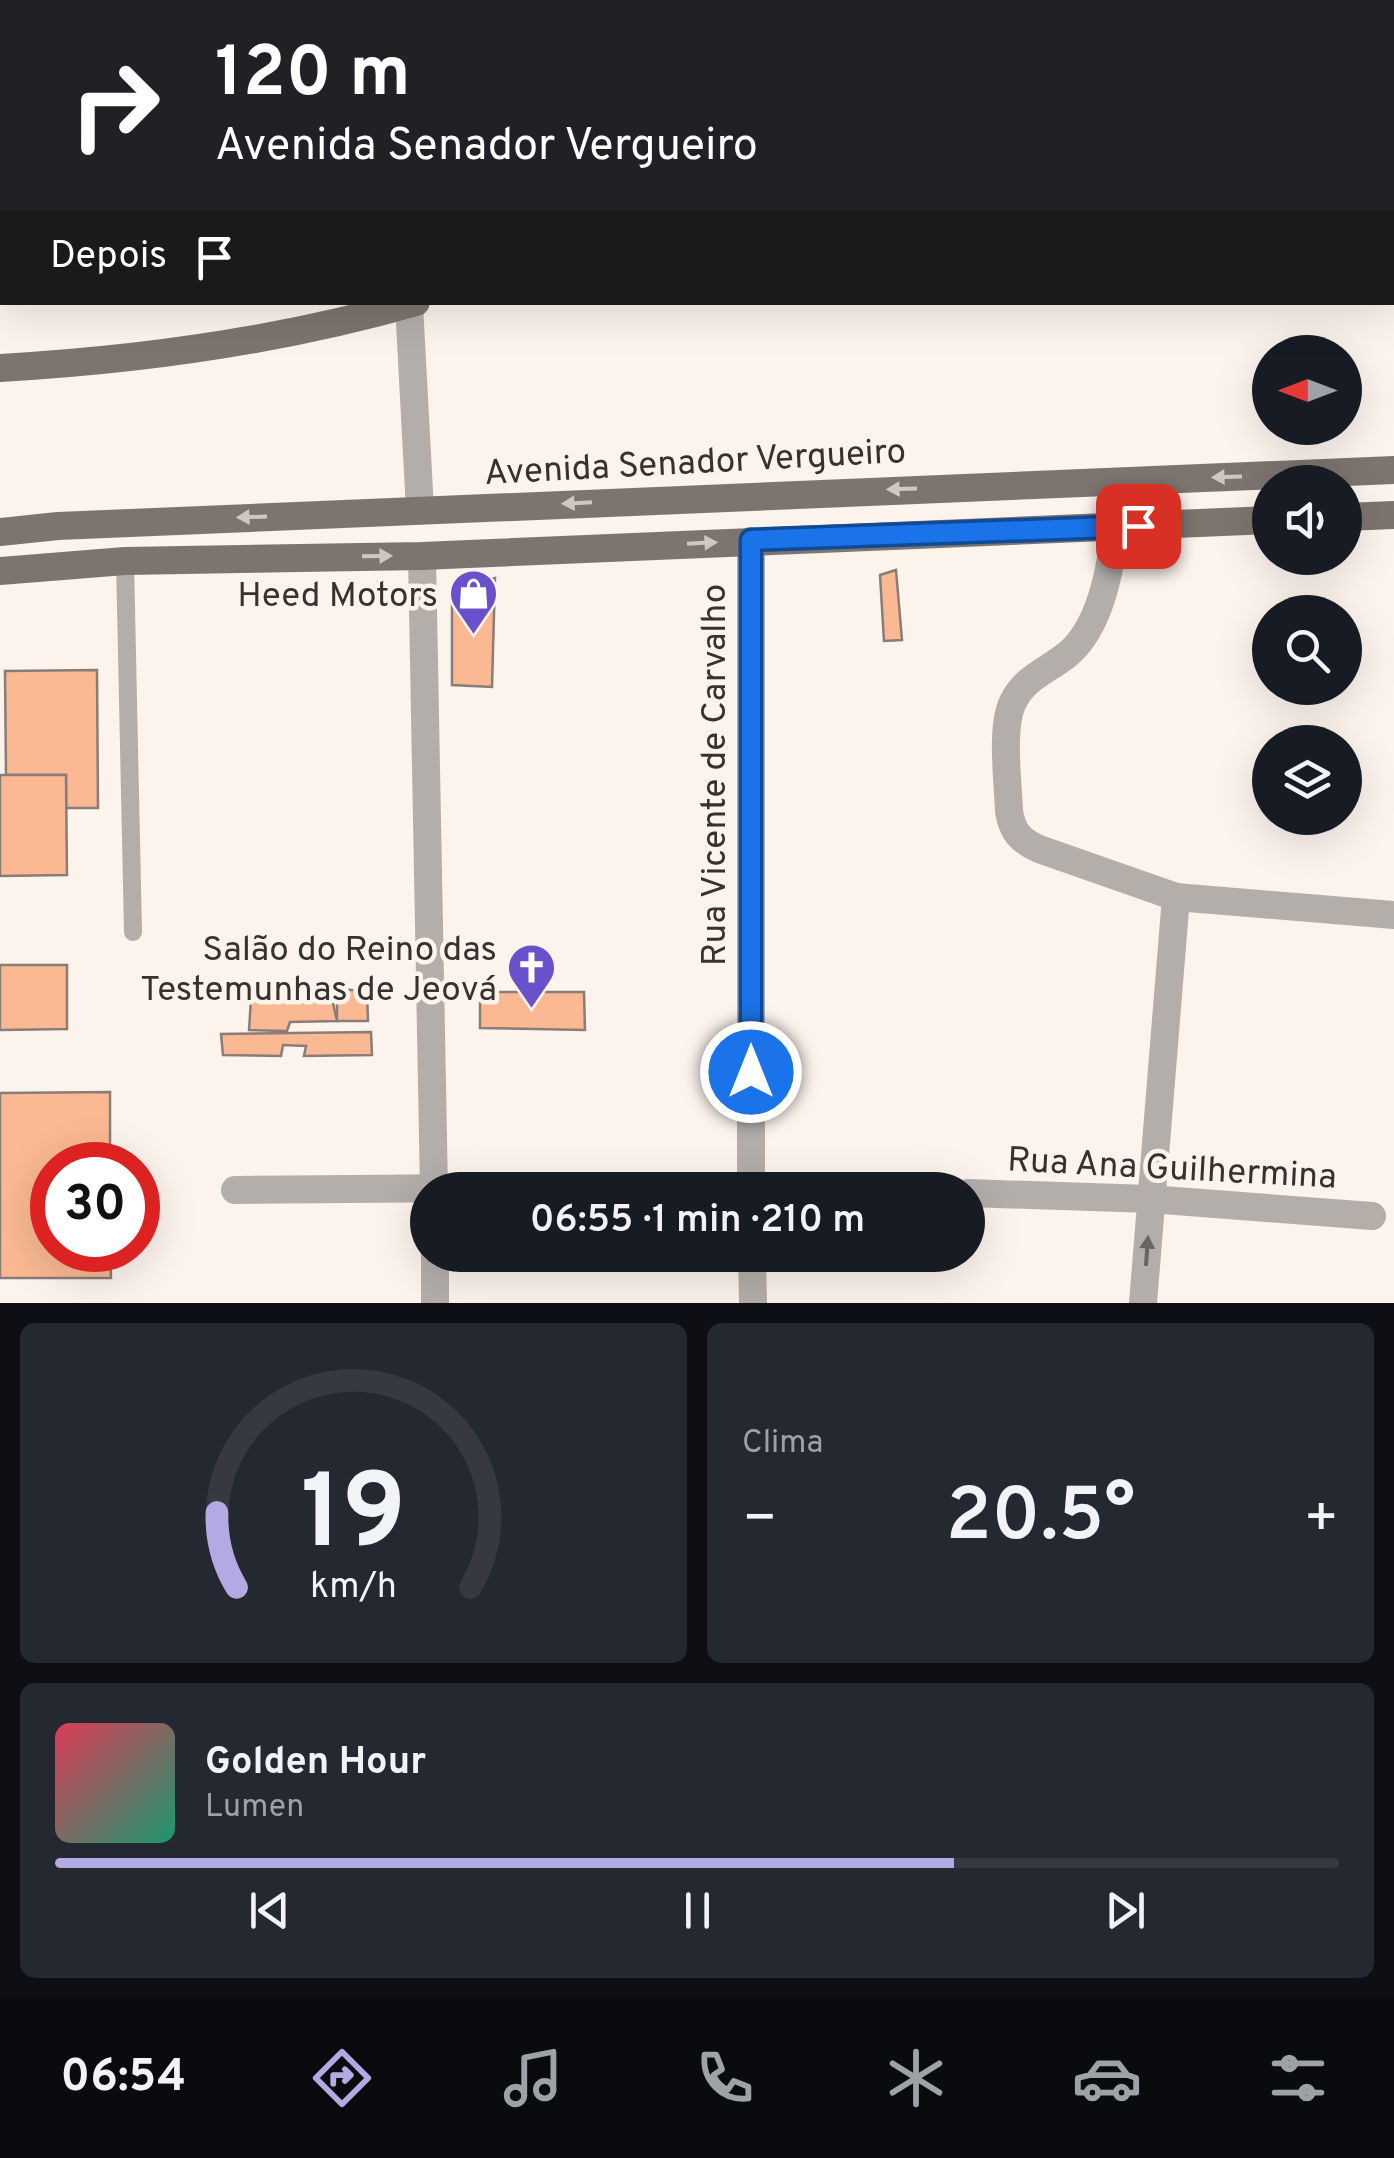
<!DOCTYPE html>
<html lang="pt">
<head>
<meta charset="utf-8">
<style>
  body { margin:0; font-family:Overpass,sans-serif; background:#242831; color:#f1f3f6; height:100vh; display:flex; flex-direction:column; font-size:38px; white-space:nowrap }
  * { box-sizing:border-box; margin:0 }
  p { font-size:32px; color:#9ea1a6 }
  .icon { flex:none; width:55px; height:55px; fill:none; stroke:currentColor; stroke-width:2; stroke-linecap:round; stroke-linejoin:round }
  .map { position:relative; height:1303px; overflow:hidden }
  .details { display:flex; flex-direction:column; gap:20px; padding:20px; background:#0d0f14; flex:1 }
  .details>* { flex:none }
  .top-card { position:absolute; left:0px; top:0px; width:1395px; height:305px; box-shadow:0 10px 40px #0002; background:#202124; color:#fff; overflow:hidden }
  .needle { width:65px; rotate:270deg }
  .fabs { position:absolute; left:1252px; top:335px; display:grid; gap:20px }
  .fabs a { display:grid; place-items:center; width:110px; height:110px; border-radius:50%; background:#171b24; box-shadow:0 10px 40px #0002; font-size:50px }
  .speed { position:absolute; left:30px; top:1142px; display:flex; gap:20px; font-size:50px; font-weight:700; text-align:center }
  .speed>* { display:grid; place-content:center; width:130px; height:130px; border-radius:50%; background:#171b24; box-shadow:0 10px 40px #0002; line-height:1 }
  .speed .limit { border:15px solid #d22; background:#fff; color:#111 }
  .pin { position:absolute; display:grid; place-items:center; width:85px; height:85px; color:#fff; margin:-42px; border-radius:20px; box-shadow:0 5px 15px #0006 }
  .me { position:absolute; width:110px; margin:-55px; rotate:0deg; stroke-linejoin:round; filter:drop-shadow(0 0 8px #0008) }
  .turn { display:flex; align-items:center; gap:35px; height:210px; padding:0 50px; font-size:45px }
  .turn .icon { width:130px; height:130px; stroke-width:2.5 }
  .turn b { display:block; font-size:70px; line-height:85px }
  .then { display:flex; align-items:center; height:95px; padding:0 50px; background:#0003; gap:20px; font-size:38px }
  .big { font-size:75px; font-weight:600; line-height:1.1 }
  .details .widget { flex:1; display:flex; flex-direction:column; justify-content:center; gap:15px; min-width:0; padding:0 35px; border-radius:15px; background:#242831 }
  .details .dial { align-items:center; gap:0 }
  .dial svg { height:260px; overflow:visible; fill:none; stroke:#363941; stroke-width:7; stroke-linecap:round; text-anchor:middle }
  .dial text { fill:#f1f3f6; stroke:none }
  .song { display:flex; align-items:center; gap:30px }
  .cover { width:120px; height:120px; border-radius:15px; background:linear-gradient(135deg,hsl(350 70% 55%),hsl(160 70% 35%)) }
  .played { height:10px; border-radius:5px; background:linear-gradient(90deg,#b4aae3 70%,#363941 70%) }
  .keys { display:flex; justify-content:space-around; direction:ltr }
  .heat { display:flex; justify-content:space-between; align-items:center; font-size:55px; direction:ltr }
  .details .tiles { flex:1; display:grid; gap:20px; grid-template-columns:1fr 1fr }
  .widget:last-child { grid-column:span 2 }
  .trip { position:absolute; left:410px; top:1172px; width:575px; height:100px; border-radius:50px; background:#171b24; box-shadow:0 10px 40px #0002; font-weight:600; line-height:100px; text-align:center }
  .tabs { display:flex; height:160px; justify-content:space-around; align-items:center; background:#090b0e; color:#9ea1a6 }
  .tabs .icon { width:70px; height:70px }
  .tabs .current { color:#b4aae3 }
  .tabs b { font-size:45px; color:#f1f3f6 }
  .map>svg:first-child { display:block }
  .lines { fill:none; stroke-linecap:round; stroke-linejoin:round }
  .river { stroke:#a29beb; stroke-width:52 }
  .building { fill:#fab893; stroke:#887d77; stroke-width:2.5 }
  .service { stroke:#b4aeab; stroke-width:18 }
  .minor { stroke:#b4aeab; stroke-width:28 }
  .tertiary { stroke:#b4aeab; stroke-width:28 }
  .primary { stroke:#7d746f; stroke-width:28 }
  .oneway { fill:#d0c7c1 }
  .oneway2 { fill:#696461 }
  .route-casing { stroke:#114b97; stroke-width:25 }
  .route { stroke:#1a73e8; stroke-width:18 }
  .labels { text-anchor:middle; stroke-width:9; stroke-linejoin:round; paint-order:stroke }
  .street-label { font-size:35px; fill:#37322f; stroke:#fdf3ed }
  .poi-label { font-size:35px; fill:#37322f; stroke:#fdf3ed; text-anchor:end }
</style>
</head>
<body>
<div class="map">
<svg width="1394" height="1303" viewBox="0 0 1394 1303">
  <rect width="100%" height="100%" fill="#fdf3ed"/>
  <g class="lines">
    <g class="river">
      <path d="M1094 2 1103 0"/>
      <path d="M0 266H2"/>
    </g>
  </g>
  <g class="building">
    <path d="M896 570 902 640 884 641 880 575Z"/>
    <path d="M495 578 492 687 452 685V589L485 588 484 580Z"/>
    <path d="M97 670 98 808H66V775H6L5 671Z"/>
    <path d="M0 775H66L67 875 0 876Z"/>
    <path d="M0 965H67V1029L0 1030Z"/>
    <path d="M337 989 367 991 368 1021H337Z"/>
    <path d="M480 992H584L585 1030 480 1028Z"/>
    <path d="M331 994 337 1021 290 1022 287 1031 249 1030 251 999Z"/>
    <path d="M371 1032 372 1055 304 1056 306 1046 283 1045 281 1056 223 1055 221 1034Z"/>
    <path d="M110 1092V1165H52V1250H110L111 1278H0V1093Z"/>
  </g>
  <g class="lines">
    <path class="service" d="M125 561 133 932"/>
    <g class="minor">
      <path d="M419 0 422 2"/>
      <path d="M364 2 381 0"/>
      <path d="M541 2 554 0"/>
      <path d="M409 304 420 510"/>
      <path d="M1115 527C1111 568 1101 626 1068 654 1046 672 1024 677 1012 704 1001 729 1008 783 1009 811 1012 832 1021 841 1039 849L1176 897 1394 915"/>
      <path d="M751 541V1190"/>
      <path d="M422 556 434 1190"/>
      <path d="M235 1190 751 1186 882 1190"/>
      <path d="M968 1193 1150 1199 1372 1216"/>
      <path d="M435 1255V1303"/>
      <path d="M752 1255 753 1303"/>
      <path d="M1143 1303 1176 897"/>
    </g>
    <g class="tertiary">
      <path d="M167 2 169 0"/>
      <path d="M0 148H2"/>
    </g>
    <g class="primary">
      <path d="M1364 2 1369 0"/>
      <path d="M0 368C140 360 280 341 416 302"/>
      <path d="M1345 517 1394 515"/>
      <path d="M0 532 58 526 1394 470"/>
      <path d="M0 571 125 561 422 556 1270 520"/>
    </g>
  </g>
  <defs><path id="oneway-solid" d="M-6-.8H1V-3.2L6.5 0L1 3.2V.8H-6Z" transform="scale(2.5)"/></defs>
  <g class="oneway">
    <use href="#oneway-solid" transform="translate(1227 477) rotate(178)"/>
    <use href="#oneway-solid" transform="translate(902 489) rotate(178)"/>
    <use href="#oneway-solid" transform="translate(577 503) rotate(177)"/>
    <use href="#oneway-solid" transform="translate(252 517) rotate(178)"/>
    <use href="#oneway-solid" transform="translate(702 543) rotate(-3)"/>
    <use href="#oneway-solid" transform="translate(377 556) rotate(-1)"/>
  </g>
  <use class="oneway2" href="#oneway-solid" transform="translate(1147 1251) rotate(-86)"/>
  <g class="lines">
    <defs>
      <path id="route" d="M751 1072V540L1138 526"/>
    </defs>
    <use href="#route" class="route-casing"/>
    <use href="#route" class="route"/>
  </g>
  <defs>
    <symbol id="shop-pin" viewBox="-11 -11 22 30"><path d="M0 17L-7.5 6A9.5 9.5 0 1 1 7.5 6Z" fill="#6951cb" stroke="#fdf3ed"/><path d="M-5-2.5h2.3a2.7 3.5 0 0 1 5.4 0H5L5.5 6h-11ZM-1.5-2.5h3a1.5 2.3 0 0 0-3 0Z" fill="#fff"/></symbol>
    <symbol id="church-pin" viewBox="-11 -11 22 30"><path d="M0 17L-7.5 6A9.5 9.5 0 1 1 7.5 6Z" fill="#6951cb" stroke="#fdf3ed"/><path d="M-1.2-6h2.4v3.5h3.3v2.4h-3.3V6h-2.4V-.1h-3.3v-2.4h3.3Z" fill="#fff"/></symbol>
  </defs>
  <g fill-rule="evenodd">
    <use href="#shop-pin" x="446" y="566" width="55" height="75"/>
    <use href="#church-pin" x="504" y="940" width="55" height="75"/>
  </g>
  <g class="labels">
    <g class="street-label">
      <text transform="translate(695 461) rotate(-3)" y="12">Avenida Senador Vergueiro</text>
      <text transform="translate(713 775) rotate(-90)" y="12">Rua Vicente de Carvalho</text>
      <text transform="translate(1172 1167) rotate(3)" y="12">Rua Ana Guilhermina</text>
    </g>
    <g class="poi-label">
      <text x="438" y="606">Heed Motors</text>
      <text x="497" y="960">Salão do Reino das<tspan x="497" dy="40">Testemunhas de Jeová</tspan></text>
    </g>
  </g>
</svg>
<div class="fabs">
<a><svg class="needle" viewBox="-14 -14 28 28"><path d="M0-13l5 13h-10z" fill="#e53935"/><path d="M0 13l5-13h-10z" fill="#9ea1a6"/></svg></a>
<a><svg class="icon" aria-label="sound" viewBox="0 0 24 24"><path d="M4 9h4l5-4v14l-5-4H4zM17 9q2 3 0 6"/></svg></a>
<a><svg class="icon" aria-label="search" viewBox="0 0 24 24"><circle cx="10" cy="10" r="6"/><path d="M15 15l6 6"/></svg></a>
<a><svg class="icon" aria-label="layers" viewBox="0 0 24 24"><path d="M12 4l9 5-9 5-9-5zM3 14l9 5 9-5"/></svg></a>
</div>
<div class="speed"><div class="limit">30</div></div>
<div class="pin" style="left:1138px;top:526px;background:#d93025"><svg class="icon" aria-label="arrive" viewBox="0 0 24 24"><path d="M6 21V4h12l-3 4 3 4H6"/></svg></div>
<svg class="me" style="left:751px;top:1072px" viewBox="-20 -20 40 40"><circle r="17" fill="#1a73e8" stroke="#fff" stroke-width="3"/><path d="M0-11L8 9 0 5-8 9z" fill="#fff"/></svg>
<div class="trip">06:55 · 1 min · 210 m</div>
<div class="top-card">
<div class="turn"><svg class="icon" aria-label="right" viewBox="0 0 24 24"><path d="M7 20v-9h11M14 6l5 5-5 5"/></svg><div><b>120 m</b>Avenida Senador Vergueiro</div></div>
<div class="then">Depois<svg class="icon" aria-label="arrive" viewBox="0 0 24 24"><path d="M6 21V4h12l-3 4 3 4H6"/></svg></div>
</div>
</div>
<section class="details">
<div class="tiles">
<div class="widget dial"><svg viewBox="0 0 100 80">
<path d="M14 69A42 42 0 1 1 86 69"/>
<path d="M14 69A42 42 0 0 1 8 46" stroke="#b4aae3"/>
<text x="50" y="56" font-size="32" font-weight="700">19</text>
<text x="50" y="72" font-size="11">km/h</text>
</svg></div>
<div class="widget"><p>Clima</p>
<div class="heat"><a>−</a><b class="big">20.5°</b><a>+</a></div>
</div>
<div class="widget">
<div class="song"><i class="cover"></i><div><b>Golden Hour</b><p>Lumen</p></div></div>
<div class="played"></div>
<div class="keys"><svg class="icon" aria-label="previous" viewBox="0 0 24 24"><path d="M18 5L8 12l10 7zM5 5v14"/></svg><svg class="icon" aria-label="pause" viewBox="0 0 24 24"><path d="M8 5v14M16 5v14"/></svg><svg class="icon" aria-label="next" viewBox="0 0 24 24"><path d="M6 5l10 7-10 7zM19 5v14"/></svg></div>
</div>
</div>
</section>
<nav class="tabs">
<b>06:54</b>
<svg class="icon current" aria-label="directions" viewBox="0 0 24 24"><path d="M12 3l9 9-9 9-9-9zM9 14v-3h6M13 9l2 2-2 2"/></svg>
<svg class="icon" aria-label="music" viewBox="0 0 24 24"><path d="M9 18V5l10-2v13"/><circle cx="6" cy="18" r="3"/><circle cx="16" cy="16" r="3"/></svg>
<svg class="icon" aria-label="phone" viewBox="0 0 24 24"><path d="M5 4h4l2 5-3 2q2 4 5 5l2-3 5 2v4C11 20 4 13 5 4z"/></svg>
<svg class="icon" aria-label="climate" viewBox="0 0 24 24"><path d="M12 3v18M4 7l16 10M4 17L20 7"/></svg>
<svg class="icon" aria-label="car" viewBox="0 0 24 24"><path d="M5 17H2v-5l4-1 3-4h7l3 4 3 1v5h-3M9 17h6M6 11h13"/><circle cx="7" cy="17" r="2"/><circle cx="17" cy="17" r="2"/></svg>
<svg class="icon" aria-label="filters" viewBox="0 0 24 24"><path d="M4 7h16M4 17h16"/><circle cx="9" cy="7" r="2"/><circle cx="15" cy="17" r="2"/></svg>
</nav>
</body>
</html>
